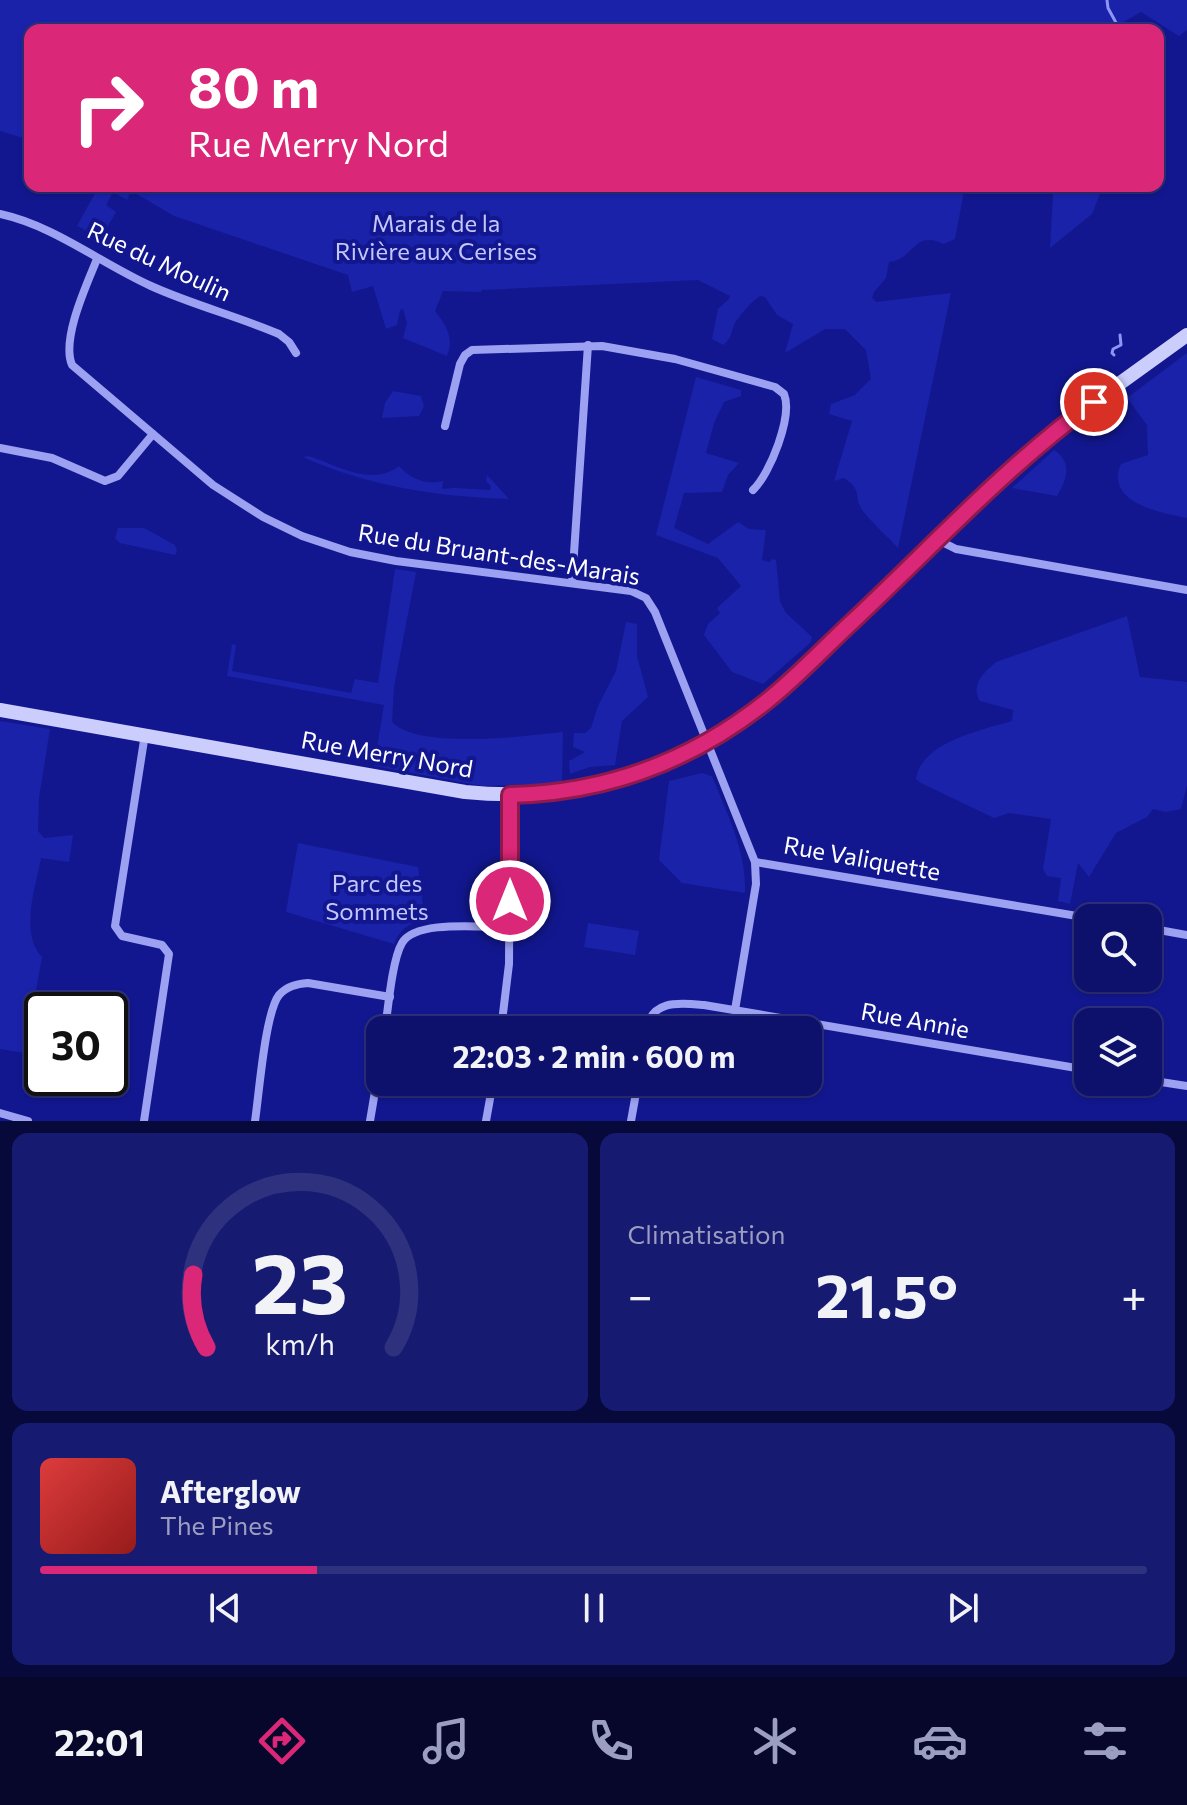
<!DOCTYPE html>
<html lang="fr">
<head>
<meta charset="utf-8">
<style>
  body { margin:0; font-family:Commissioner,sans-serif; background:#171a71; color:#f1f3f6; height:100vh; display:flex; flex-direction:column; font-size:30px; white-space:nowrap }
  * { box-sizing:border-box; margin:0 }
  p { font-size:26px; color:#9b9dc1 }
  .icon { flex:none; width:44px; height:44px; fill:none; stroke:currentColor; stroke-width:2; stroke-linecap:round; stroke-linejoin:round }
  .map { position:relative; height:1121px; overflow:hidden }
  .panel { display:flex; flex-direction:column; gap:12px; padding:12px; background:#08093b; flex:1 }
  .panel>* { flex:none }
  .banner { position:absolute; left:24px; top:24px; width:1140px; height:168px; border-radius:16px; box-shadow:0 2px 6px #0004,0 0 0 2px #2e317e; background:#db2777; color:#fff; overflow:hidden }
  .controls { position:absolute; left:1074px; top:904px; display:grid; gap:16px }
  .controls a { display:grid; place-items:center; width:88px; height:88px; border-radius:16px; background:#0e116b; box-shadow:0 2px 6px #0004,0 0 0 2px #2e317e; font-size:40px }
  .speed { position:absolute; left:24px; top:992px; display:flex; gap:16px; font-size:40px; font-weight:700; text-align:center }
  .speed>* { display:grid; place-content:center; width:104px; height:104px; border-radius:50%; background:#0e116b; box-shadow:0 2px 6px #0004,0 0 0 2px #2e317e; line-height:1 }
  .speed .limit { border:4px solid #111; border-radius:12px; background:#fff; color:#111 }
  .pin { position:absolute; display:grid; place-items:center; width:68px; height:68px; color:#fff; margin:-34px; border:4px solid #fff; border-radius:50%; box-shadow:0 2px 8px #0007 }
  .me { position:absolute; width:88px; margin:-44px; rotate:0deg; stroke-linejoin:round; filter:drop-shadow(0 0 6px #0008) }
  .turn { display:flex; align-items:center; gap:28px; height:168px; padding:0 32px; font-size:36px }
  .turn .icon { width:104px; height:104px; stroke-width:2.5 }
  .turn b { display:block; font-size:56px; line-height:68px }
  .big { font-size:60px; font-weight:700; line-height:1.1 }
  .panel .card { flex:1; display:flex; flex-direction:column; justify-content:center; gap:12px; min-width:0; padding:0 28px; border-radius:16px; background:#171a71 }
  .panel .dial { align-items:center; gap:0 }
  .dial svg { height:208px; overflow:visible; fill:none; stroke:#2e317e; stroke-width:7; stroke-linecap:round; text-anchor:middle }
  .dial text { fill:#f1f3f6; stroke:none }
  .song { display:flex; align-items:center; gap:24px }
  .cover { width:96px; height:96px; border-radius:12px; background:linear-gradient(135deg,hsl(0 70% 55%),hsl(0 70% 35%)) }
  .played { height:8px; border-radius:4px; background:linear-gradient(90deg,#db2777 25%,#2e317e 25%) }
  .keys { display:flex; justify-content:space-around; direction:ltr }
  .heat { display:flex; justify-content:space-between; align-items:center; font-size:44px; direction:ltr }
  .panel .tiles { flex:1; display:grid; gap:12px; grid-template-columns:1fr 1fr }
  .card:last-child { grid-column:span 2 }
  .trip { position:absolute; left:366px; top:1016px; width:456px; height:80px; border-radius:16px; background:#0e116b; box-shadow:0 2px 6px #0004,0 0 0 2px #2e317e; font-weight:700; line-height:80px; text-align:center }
  .tabs { display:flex; height:128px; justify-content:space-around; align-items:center; background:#06072b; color:#9b9dc1 }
  .tabs .icon { width:56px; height:56px }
  .tabs .current { color:#db2777 }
  .tabs b { font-size:36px; color:#f1f3f6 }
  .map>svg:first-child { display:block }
  .green { fill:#1a22a9 }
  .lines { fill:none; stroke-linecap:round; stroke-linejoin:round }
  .stream { stroke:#8e95f5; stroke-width:3 }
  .street { stroke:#9da1f1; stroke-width:8 }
  .secondary { stroke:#cbcdfc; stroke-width:14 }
  .route-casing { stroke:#8e194d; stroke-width:20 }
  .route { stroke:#db2777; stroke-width:14 }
  .labels { text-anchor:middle; stroke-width:8; stroke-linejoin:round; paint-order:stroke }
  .park-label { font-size:24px; fill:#c4c7fc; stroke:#12178f }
  .street-label { font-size:24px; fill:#fff; stroke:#12178f }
</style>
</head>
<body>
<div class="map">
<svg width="1187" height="1121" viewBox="0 0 1187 1121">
  <rect width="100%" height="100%" fill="#12178f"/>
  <g class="green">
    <path d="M0 0H1187V30L1179 36 1141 12 1110 30H30V140L0 131Z"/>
    <path d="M99 186H118L130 193 127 200 113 192 106 205 116 212 101 238 77 226Z"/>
    <path d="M123 186H965L955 239 943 244C914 229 915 259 889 262L886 278 874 292 872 298 876 302 951 293 898 548C887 536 872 523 862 510 853 496 863 490 844 478L834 481 852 421 829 414 831 404 855 395 871 379 866 350 845 329H825L785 353 793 324 777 315 765 297 760 296C750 303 743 312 736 321 731 330 732 339 723 345L712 339 718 309 729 299 730 296 698 280 482 290 481 292 443 291 435 311C447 327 454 337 447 356L403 338 407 323 403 309 400 310 397 325 386 329 373 286 352 292 348 275 174 216Z"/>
    <path d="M1050 186H1103L1092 214 1050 248 1053 196Z"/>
    <path d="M1187 353V518C1162 513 1104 503 1121 464L1148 455 1147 425 1127 398Z"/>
    <path d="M696 377 741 390V396L724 402 714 423 706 453 739 463 728 475 722 492 684 493 674 528 708 544 738 522 749 529 766 530 762 560 769 562 772 559 776 560 780 602 786 613 812 637 810 643 763 684 732 672 704 635 708 624 720 613 717 608 741 586 718 558 656 535Z"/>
    <path d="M393 391 421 396 424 406 419 416 382 418 385 403Z"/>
    <path d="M1054 450C1073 463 1067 479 1057 496L1012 488Z"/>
    <path d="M309 456C338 466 372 487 399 466 411 479 425 485 443 481L442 489 455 488 490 490 491 486 486 481 487 475 509 499C439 497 367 486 303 457Z"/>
    <path d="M118 528H144L175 545 177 551 175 555 120 543 115 538Z"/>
    <path d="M395 569 416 572 394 687 392 722C419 750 525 736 563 732L562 783 483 786 374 766 384 705 227 676 232 644 236 645 232 671 351 693 355 679 378 683Z"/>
    <path d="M1127 616 1140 677 1187 682V785L1181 809 1166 812 1153 809 1147 817 1116 833 1089 877 1078 863 1070 904 1058 901 1061 878 1047 876 1043 869 1051 819 1009 813 994 818 921 783 916 779C921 742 982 730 1012 721L1013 710 980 701C970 685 984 672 996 662Z"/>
    <path d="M626 622 637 624V656L648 697 622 721 615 765 590 767 570 774 569 761 585 752 573 747 574 733H585L591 728 598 706 616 671Z"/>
    <path d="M0 721 50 729 39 798 38 831 44 838 73 835 69 862 41 858C36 886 19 933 42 957L25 1053 0 1049Z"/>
    <path d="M702 773 712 776C727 814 747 852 745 893L682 883 659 860 669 781Z"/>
    <path d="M298 843 418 867 425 921C409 922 399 930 394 944L286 912Z"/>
    <path d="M588 923 639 931 635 955 584 947Z"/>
  </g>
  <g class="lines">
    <g class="stream">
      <path d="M1107 0 1108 8 1120 30"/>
      <path d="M1114 355 1112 353 1113 349 1121 345 1120 335"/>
    </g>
    <g class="street">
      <path d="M0 214C55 226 100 263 151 286 193 305 237 316 279 334L289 342 296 353"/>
      <path d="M97 259C87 284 61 339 72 365L213 485 263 517 302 536 350 552 396 561 631 591 646 598 655 612 755 862 1089 918"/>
      <path d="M445 426 460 364 465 355 472 350 602 346 675 359 775 387 784 394C793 416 770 474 753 490"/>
      <path d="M0 448 52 458 105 481 118 476 153 434"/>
      <path d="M938 540 956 549 1187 590"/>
      <path d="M572 583 588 345"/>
      <path d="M1148 928 1187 935"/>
      <path d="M735 1010 756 884 755 862"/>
      <path d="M385 1030C388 1009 392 960 402 943 416 919 484 928 510 927"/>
      <path d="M501 1030 509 964 510 795"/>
      <path d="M646 1030C652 999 679 1003 704 1005L1088 1070"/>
      <path d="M1148 1080 1187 1086"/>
      <path d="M0 1113 28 1121"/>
      <path d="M144 1121 169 954 162 945 122 936 115 926 145 734"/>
      <path d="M255 1121C259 1095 265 1013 279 995 287 986 297 984 308 983L390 997"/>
      <path d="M370 1121 380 1062"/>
      <path d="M486 1121 493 1082"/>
      <path d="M631 1121 638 1082"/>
    </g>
    <path class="secondary" d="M0 710 465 792C581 804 676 770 767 701L1037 447 1080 412 1187 335"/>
  </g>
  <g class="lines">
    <defs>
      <path id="route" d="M510 901V795C606 793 693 760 767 701 797 677 824 648 852 622 931 548 1006 466 1094 402"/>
    </defs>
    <use href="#route" class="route-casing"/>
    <use href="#route" class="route"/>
  </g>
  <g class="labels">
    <g class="park-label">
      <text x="436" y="232">Marais de la<tspan x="436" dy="28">Rivière aux Cerises</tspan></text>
      <text x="377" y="892">Parc des<tspan x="377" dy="28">Sommets</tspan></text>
    </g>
    <g class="street-label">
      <text transform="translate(159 262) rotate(25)" y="8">Rue du Moulin</text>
      <text transform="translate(499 555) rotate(9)" y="8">Rue du Bruant-des-Marais</text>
      <text transform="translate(387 755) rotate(10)" y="8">Rue Merry Nord</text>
      <text transform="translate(862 859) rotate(10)" y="8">Rue Valiquette</text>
      <text transform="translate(915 1021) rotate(10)" y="8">Rue Annie</text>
    </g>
  </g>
</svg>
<div class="controls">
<a><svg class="icon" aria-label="search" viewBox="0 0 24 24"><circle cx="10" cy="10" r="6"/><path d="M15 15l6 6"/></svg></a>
<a><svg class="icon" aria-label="layers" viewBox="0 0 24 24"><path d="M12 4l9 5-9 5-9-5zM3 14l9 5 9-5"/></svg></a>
</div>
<div class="speed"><div class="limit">30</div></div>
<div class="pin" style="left:1094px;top:402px;background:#d93025"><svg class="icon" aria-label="arrive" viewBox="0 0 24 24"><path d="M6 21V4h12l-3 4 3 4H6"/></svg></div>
<svg class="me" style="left:510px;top:901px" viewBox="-20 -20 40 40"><circle r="17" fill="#db2777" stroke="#fff" stroke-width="3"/><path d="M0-11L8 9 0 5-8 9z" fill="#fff"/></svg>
<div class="trip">22:03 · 2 min · 600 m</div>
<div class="banner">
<div class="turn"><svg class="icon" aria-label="right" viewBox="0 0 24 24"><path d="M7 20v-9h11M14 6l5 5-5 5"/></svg><div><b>80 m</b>Rue Merry Nord</div></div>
</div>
</div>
<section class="panel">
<div class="tiles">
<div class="card dial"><svg viewBox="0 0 100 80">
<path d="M14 69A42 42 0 1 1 86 69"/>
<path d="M14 69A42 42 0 0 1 9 41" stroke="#db2777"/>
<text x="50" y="56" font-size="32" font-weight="700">23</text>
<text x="50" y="72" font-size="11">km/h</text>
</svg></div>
<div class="card"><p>Climatisation</p>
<div class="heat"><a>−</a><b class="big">21.5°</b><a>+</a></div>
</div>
<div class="card">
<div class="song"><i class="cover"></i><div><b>Afterglow</b><p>The Pines</p></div></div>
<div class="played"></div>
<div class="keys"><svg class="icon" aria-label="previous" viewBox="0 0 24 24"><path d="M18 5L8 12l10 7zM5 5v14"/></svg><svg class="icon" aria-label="pause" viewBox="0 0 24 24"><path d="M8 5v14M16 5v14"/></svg><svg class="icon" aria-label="next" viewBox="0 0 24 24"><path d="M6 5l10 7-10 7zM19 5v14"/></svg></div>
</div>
</div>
</section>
<nav class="tabs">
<b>22:01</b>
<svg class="icon current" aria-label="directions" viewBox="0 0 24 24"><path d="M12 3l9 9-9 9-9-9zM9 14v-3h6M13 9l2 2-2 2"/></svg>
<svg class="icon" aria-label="music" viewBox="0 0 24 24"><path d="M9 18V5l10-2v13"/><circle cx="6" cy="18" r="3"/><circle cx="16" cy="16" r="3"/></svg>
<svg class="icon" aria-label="phone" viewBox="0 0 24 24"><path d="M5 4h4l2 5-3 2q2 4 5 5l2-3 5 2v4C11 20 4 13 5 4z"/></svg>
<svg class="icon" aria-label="climate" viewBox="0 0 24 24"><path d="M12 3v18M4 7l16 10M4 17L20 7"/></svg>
<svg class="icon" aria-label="car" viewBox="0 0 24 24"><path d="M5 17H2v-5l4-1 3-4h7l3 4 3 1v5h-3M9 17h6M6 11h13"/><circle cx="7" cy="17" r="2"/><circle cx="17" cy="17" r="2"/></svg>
<svg class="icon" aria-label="filters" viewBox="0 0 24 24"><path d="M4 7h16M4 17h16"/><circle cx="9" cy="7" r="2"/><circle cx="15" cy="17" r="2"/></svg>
</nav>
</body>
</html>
